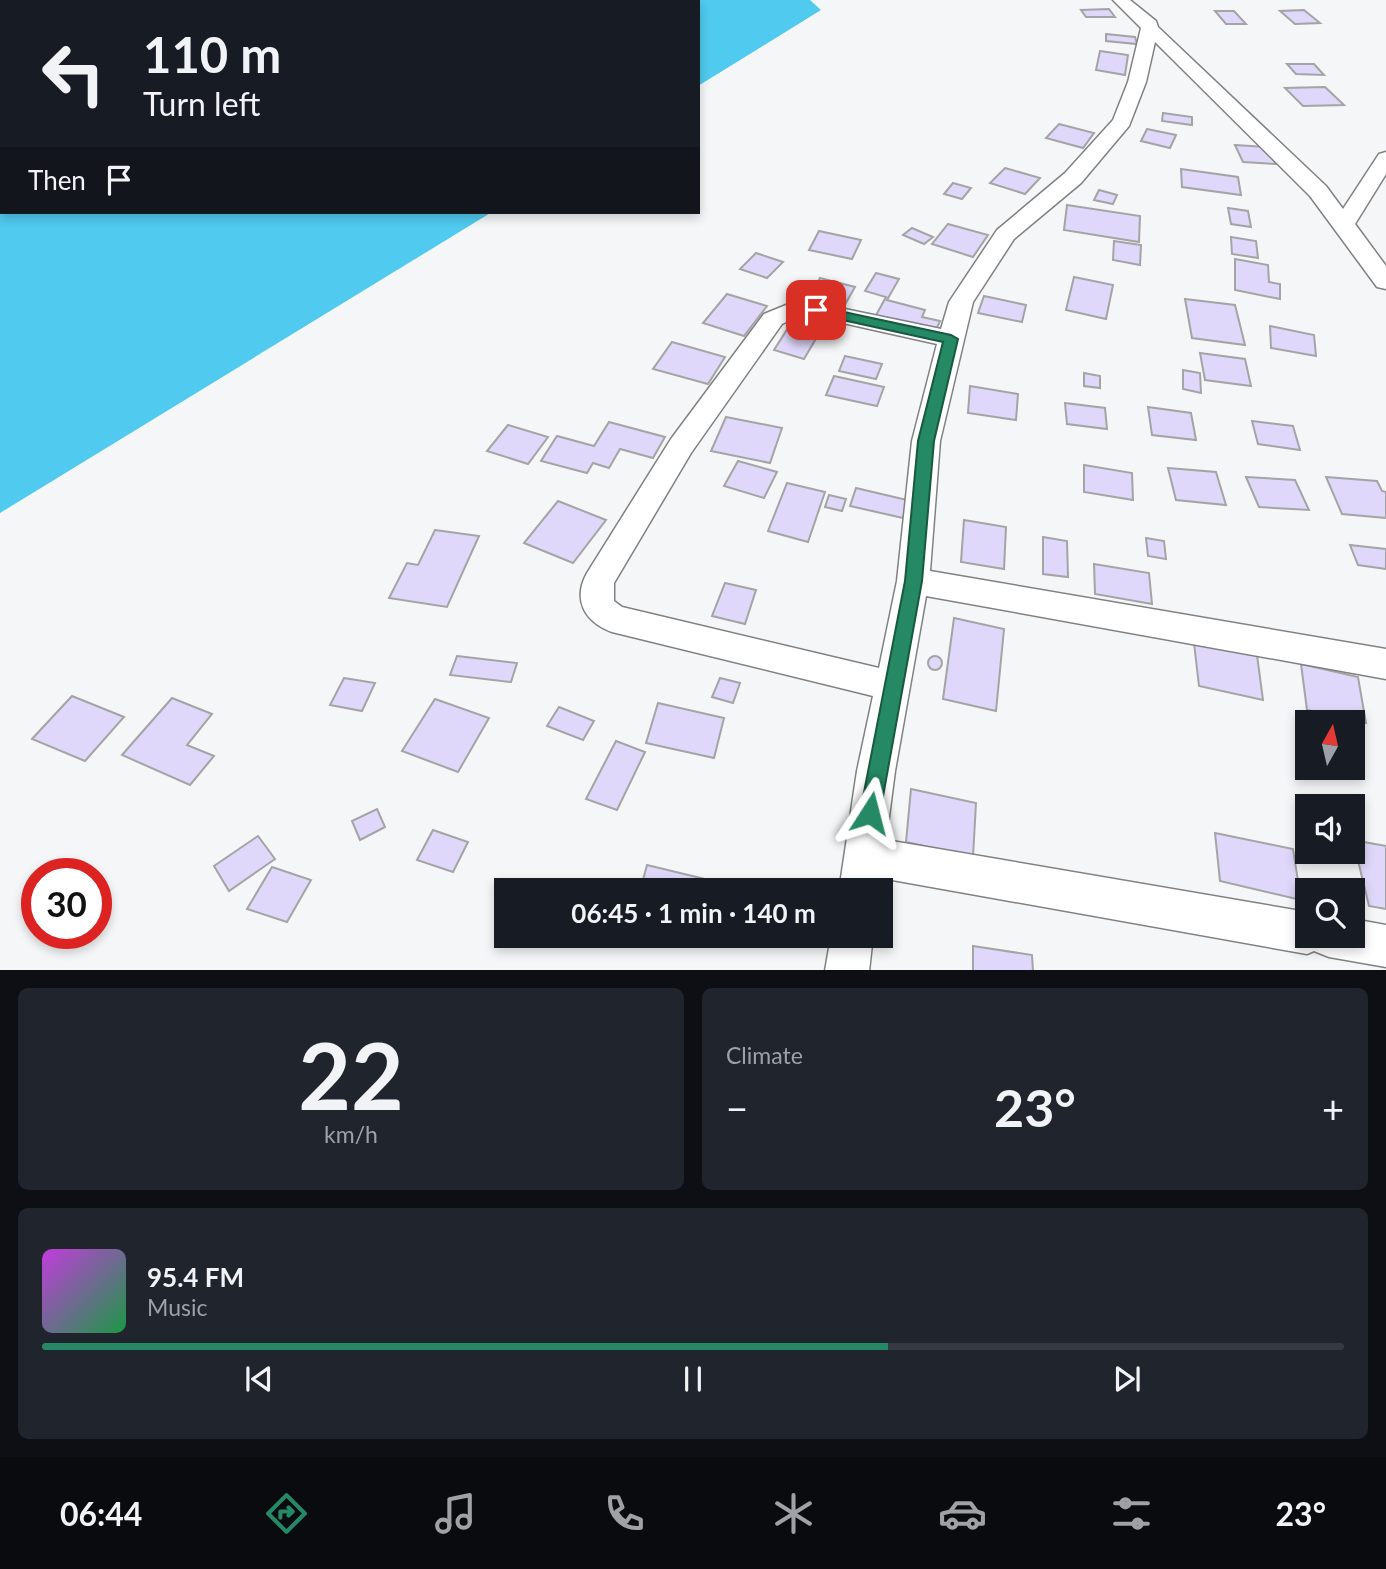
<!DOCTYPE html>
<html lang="en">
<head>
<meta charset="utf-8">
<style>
  body { margin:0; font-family:Lato,sans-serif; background:#20242c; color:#f1f3f6; height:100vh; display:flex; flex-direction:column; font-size:26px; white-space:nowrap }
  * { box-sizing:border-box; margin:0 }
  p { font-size:23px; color:#9ea1a6 }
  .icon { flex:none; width:38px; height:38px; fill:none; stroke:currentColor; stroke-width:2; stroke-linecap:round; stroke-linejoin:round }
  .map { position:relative; height:970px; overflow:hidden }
  .sheet { display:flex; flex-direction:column; gap:18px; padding:18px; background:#0d0f14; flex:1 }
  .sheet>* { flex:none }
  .hud { position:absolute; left:0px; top:0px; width:700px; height:214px; box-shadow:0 4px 10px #0003; background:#171b24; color:#f1f3f6; overflow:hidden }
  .needle { width:46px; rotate:8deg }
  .tools { position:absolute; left:1295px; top:710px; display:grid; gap:14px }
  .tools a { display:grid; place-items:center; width:70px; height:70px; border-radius:0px; background:#171b24; box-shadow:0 4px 10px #0003; font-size:35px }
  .speed { position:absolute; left:21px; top:858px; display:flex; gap:14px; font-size:35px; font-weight:700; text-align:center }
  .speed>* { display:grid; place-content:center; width:91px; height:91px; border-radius:50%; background:#171b24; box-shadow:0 4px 10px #0003; line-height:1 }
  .speed .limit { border:10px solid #d22; background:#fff; color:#111 }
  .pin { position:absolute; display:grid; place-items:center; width:60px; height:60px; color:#fff; margin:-30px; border-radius:14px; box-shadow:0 4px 10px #0006 }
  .me { position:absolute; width:77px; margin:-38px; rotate:9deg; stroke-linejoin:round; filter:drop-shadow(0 0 5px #0008) }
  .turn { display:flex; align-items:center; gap:24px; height:147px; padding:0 28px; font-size:32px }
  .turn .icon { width:91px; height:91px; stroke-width:2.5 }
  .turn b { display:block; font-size:49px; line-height:60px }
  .then { display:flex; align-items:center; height:66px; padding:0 28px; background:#0003; gap:14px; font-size:26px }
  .big { font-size:52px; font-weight:700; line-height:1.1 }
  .sheet .widget { flex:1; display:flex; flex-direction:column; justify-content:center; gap:10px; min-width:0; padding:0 24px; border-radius:10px; background:#20242c }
  .sheet .dial { align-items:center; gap:0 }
  .dial b { font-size:91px; line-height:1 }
  .song { display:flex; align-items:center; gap:21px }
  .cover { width:84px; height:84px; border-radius:10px; background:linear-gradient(135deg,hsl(290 70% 55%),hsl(140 70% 35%)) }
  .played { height:7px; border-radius:4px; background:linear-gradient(90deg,#248964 65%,#363941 65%) }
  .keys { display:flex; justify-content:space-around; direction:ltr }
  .heat { display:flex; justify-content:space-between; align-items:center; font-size:38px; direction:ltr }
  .sheet .tiles { flex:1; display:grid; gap:18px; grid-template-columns:1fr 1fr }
  .widget:last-child { grid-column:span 2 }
  .trip { position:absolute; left:494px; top:878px; width:399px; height:70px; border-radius:0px; background:#171b24; box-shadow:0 4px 10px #0003; font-weight:700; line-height:70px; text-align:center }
  .tab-bar { display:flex; height:112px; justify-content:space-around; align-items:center; background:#090b0e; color:#9ea1a6 }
  .tab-bar .icon { width:49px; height:49px }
  .tab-bar .current { color:#248964 }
  .tab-bar b { font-size:32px; color:#f1f3f6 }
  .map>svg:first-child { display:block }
  .water { fill:#50caee }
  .building { fill:#dfd8fb; stroke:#a4a4a5; stroke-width:2 }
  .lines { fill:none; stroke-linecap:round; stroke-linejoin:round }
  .street-casing { stroke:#808182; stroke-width:3 }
  .street { fill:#fff; fill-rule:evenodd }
  .route { fill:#248964; stroke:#175941; stroke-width:2 }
</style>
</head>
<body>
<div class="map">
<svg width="1386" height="971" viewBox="0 0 1386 971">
  <rect width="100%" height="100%" fill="#f5f6f8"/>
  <path class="water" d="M0 0H810L821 10 698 86V2H2V212H492L0 513Z"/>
  <g class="building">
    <path d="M1109 9 1115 17H1086L1081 10Z"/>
    <path d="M1304 10 1320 23 1295 24 1280 11Z"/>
    <path d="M1215 11H1234L1246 24H1226Z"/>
    <path d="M1106 34 1135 37 1137 44 1106 41Z"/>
    <path d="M1100 51 1128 55 1125 75 1096 70Z"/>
    <path d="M1287 64H1314L1324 75 1296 74Z"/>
    <path d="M1325 87 1344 105 1303 106 1285 88Z"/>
    <path d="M1163 113 1192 117V125L1162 121Z"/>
    <path d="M1059 124 1094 133 1083 148 1046 138Z"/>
    <path d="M1147 129 1176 135 1170 148 1141 141Z"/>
    <path d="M1235 145 1266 147 1276 164 1243 162Z"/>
    <path d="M1005 168 1040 178 1025 194 990 183Z"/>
    <path d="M1181 169 1238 177 1241 195 1182 187Z"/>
    <path d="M953 183 971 188 962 199 944 194Z"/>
    <path d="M1099 190 1117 195 1113 204 1094 200Z"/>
    <path d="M1067 205 1140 216 1139 242 1064 230Z"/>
    <path d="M1228 208 1248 211 1251 227 1231 224Z"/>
    <path d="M948 224 988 235 973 257 932 244Z"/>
    <path d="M912 228 933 237 924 244 903 235Z"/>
    <path d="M819 231 861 240 852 259 809 250Z"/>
    <path d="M1231 237 1256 241 1258 258 1232 254Z"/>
    <path d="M1114 241 1141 245 1140 265 1113 260Z"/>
    <path d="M756 253 783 262 767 278 740 269Z"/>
    <path d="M1235 259 1268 265 1269 282 1280 284V299L1235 290Z"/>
    <path d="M876 273 899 279 887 300 925 310 922 317 940 321 936 330 875 317 886 297 865 291Z"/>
    <path d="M1074 277 1113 285 1106 319 1066 310Z"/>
    <path d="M820 278 855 287 843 308 808 300Z"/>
    <path d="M727 294 767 306 744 336 703 323Z"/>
    <path d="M984 296 1026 305 1022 322 978 313Z"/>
    <path d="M1185 299 1235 305 1245 345 1192 338Z"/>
    <path d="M795 317 824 325 804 359 774 350Z"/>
    <path d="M1270 326 1314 335 1316 356 1271 348Z"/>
    <path d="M672 342 725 357 708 384 653 369Z"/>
    <path d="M1200 353 1245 359 1251 386 1205 380Z"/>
    <path d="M845 356 882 364 876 379 839 371Z"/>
    <path d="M1183 370 1200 373 1201 393 1183 389Z"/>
    <path d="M1084 373 1100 376V388L1084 386Z"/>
    <path d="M834 376 884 387 877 406 826 395Z"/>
    <path d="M970 386 1018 394 1016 420 968 413Z"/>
    <path d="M1065 403 1105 408 1107 429 1067 424Z"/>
    <path d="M1148 407 1191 413 1196 440 1152 435Z"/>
    <path d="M726 417 782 428 770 463 711 451Z"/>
    <path d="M1252 421 1293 426 1300 450 1258 444Z"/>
    <path d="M609 422 665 437 653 458 620 449 609 468 593 463 587 473 541 461 557 436 594 446Z"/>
    <path d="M508 425 548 437 528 464 487 451Z"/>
    <path d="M738 461 777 472 764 498 724 486Z"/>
    <path d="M1084 465 1132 473 1133 500 1084 492Z"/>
    <path d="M1168 468 1216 472 1226 505 1176 500Z"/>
    <path d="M1246 477 1295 480 1309 510 1259 507Z"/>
    <path d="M1326 477 1377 481 1382 491 1386 492V518L1342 514Z"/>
    <path d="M787 483 825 492 808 542 768 531Z"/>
    <path d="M856 488 907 500 903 518 850 506Z"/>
    <path d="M829 495 846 499 842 511 825 507Z"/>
    <path d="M558 501 606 520 573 563 524 543Z"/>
    <path d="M964 520 1006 527 1004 569 961 562Z"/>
    <path d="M435 530 479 536 447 607 389 598 407 563 418 565Z"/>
    <path d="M1043 537 1067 541 1068 577 1043 574Z"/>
    <path d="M1146 538 1164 541 1166 559 1148 556Z"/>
    <path d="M1350 545 1386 549V569L1358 565Z"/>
    <path d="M1094 564 1149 573 1152 604 1095 594Z"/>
    <path d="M725 583 756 590 745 624 712 616Z"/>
    <path d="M954 618 1004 629 996 711 943 699Z"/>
    <path d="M1194 643 1257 655 1263 700 1199 686Z"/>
    <path d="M457 656 517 663 511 682 450 675Z"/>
    <circle cx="935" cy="663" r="7"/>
    <path d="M1301 664 1358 677 1366 723 1307 710Z"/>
    <path d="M344 678 375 683 362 711 330 705Z"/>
    <path d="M720 678 740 683 733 703 712 697Z"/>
    <path d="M72 696 124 717 85 761 32 739Z"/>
    <path d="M172 698 212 714 187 745 214 756 190 785 122 755Z"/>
    <path d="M435 699 489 718 458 772 402 751Z"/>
    <path d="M658 703 724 718 714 758 646 743Z"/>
    <path d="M559 707 594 721 583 740 547 726Z"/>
    <path d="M616 741 645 752 617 810 586 799Z"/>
    <path d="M911 789 976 803 973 857 906 842Z"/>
    <path d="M377 809 385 827 360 840 352 821Z"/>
    <path d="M433 830 468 842 453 872 417 860Z"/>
    <path d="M1215 833 1293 849 1301 900 1220 881Z"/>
    <path d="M258 836 275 859 229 891 214 866Z"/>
    <path d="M1353 840 1386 846V909L1369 906Z"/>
    <path d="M647 865 709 880 707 891H640Z"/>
    <path d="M272 867 311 880 287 922 247 909Z"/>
    <path d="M973 946 1032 955 1033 971H973Z"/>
  </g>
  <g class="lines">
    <defs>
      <g id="street">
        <path d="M1113 0H1130L1156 21 1158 27 1326 186 1343 209 1379 154 1386 152V174L1355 224 1386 266V289L1377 287 1310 196 1155 42 1146 82 1129 126 1081 183 1014 239 973 302 940 441 930 571 1386 649V679L926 596 895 771 886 840 1307 912V936H1353V919L1386 925V967L1329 957 1314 951 1307 954 881 878 880 891H839L857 771 873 696 612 632C585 622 572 600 587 573L671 439 764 314 791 303H816L941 329 949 302 997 230 1065 173 1113 120 1128 82 1141 28ZM816 317 937 344 912 441 897 581 879 668 622 607 614 601V583L691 453 782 324 795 318Z"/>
        <path d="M831 936H873L869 971H825Z"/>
      </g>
    </defs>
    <use href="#street" class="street-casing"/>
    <use href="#street" class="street"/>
  </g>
  <path class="route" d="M816 306 951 335 958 339 934 441 922 581 880 813 877 820 870 823 863 820 860 813 905 581 918 441 943 342 811 313 809 310Z"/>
</svg>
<div class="tools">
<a><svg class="needle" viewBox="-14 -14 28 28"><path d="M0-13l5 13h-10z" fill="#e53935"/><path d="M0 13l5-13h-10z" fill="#9ea1a6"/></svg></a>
<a><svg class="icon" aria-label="sound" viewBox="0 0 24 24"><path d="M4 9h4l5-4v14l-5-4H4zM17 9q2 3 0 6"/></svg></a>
<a><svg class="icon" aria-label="search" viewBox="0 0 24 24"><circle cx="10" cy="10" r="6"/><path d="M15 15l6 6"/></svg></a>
</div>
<div class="speed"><div class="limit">30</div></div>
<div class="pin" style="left:816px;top:310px;background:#d93025"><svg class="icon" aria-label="arrive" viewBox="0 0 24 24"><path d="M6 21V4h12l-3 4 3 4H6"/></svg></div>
<svg class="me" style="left:870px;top:813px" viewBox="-20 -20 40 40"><path d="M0-17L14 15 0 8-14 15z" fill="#248964" stroke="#fff" stroke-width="4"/></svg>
<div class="trip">06:45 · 1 min · 140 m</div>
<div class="hud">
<div class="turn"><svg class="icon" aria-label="left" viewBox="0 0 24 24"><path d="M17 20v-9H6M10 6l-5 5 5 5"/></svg><div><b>110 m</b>Turn left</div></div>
<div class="then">Then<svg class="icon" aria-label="arrive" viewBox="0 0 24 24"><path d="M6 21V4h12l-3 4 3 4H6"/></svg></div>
</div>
</div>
<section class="sheet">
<div class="tiles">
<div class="widget dial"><b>22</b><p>km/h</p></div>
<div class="widget"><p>Climate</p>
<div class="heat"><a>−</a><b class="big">23°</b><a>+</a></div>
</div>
<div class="widget">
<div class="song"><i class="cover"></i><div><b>95.4 FM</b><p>Music</p></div></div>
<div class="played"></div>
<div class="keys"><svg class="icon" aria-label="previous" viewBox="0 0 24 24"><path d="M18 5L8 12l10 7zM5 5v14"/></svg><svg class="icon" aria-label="pause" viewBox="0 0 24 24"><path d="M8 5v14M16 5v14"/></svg><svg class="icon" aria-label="next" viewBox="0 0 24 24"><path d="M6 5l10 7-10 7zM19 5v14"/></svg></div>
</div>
</div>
</section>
<nav class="tab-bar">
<b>06:44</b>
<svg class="icon current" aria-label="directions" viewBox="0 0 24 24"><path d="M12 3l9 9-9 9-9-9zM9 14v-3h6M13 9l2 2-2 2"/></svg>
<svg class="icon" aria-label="music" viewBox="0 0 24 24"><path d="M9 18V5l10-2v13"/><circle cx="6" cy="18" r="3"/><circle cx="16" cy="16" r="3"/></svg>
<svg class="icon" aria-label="phone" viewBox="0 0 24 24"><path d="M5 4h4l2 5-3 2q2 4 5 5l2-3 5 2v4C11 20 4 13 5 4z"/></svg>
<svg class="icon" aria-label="climate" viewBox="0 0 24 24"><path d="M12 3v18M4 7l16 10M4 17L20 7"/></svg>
<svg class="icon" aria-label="car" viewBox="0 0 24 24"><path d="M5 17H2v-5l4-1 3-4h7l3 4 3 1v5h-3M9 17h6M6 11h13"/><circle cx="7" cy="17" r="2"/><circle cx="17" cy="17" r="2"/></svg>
<svg class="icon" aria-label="filters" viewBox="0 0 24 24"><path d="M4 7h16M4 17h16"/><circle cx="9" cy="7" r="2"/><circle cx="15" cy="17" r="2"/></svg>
<b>23°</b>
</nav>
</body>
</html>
